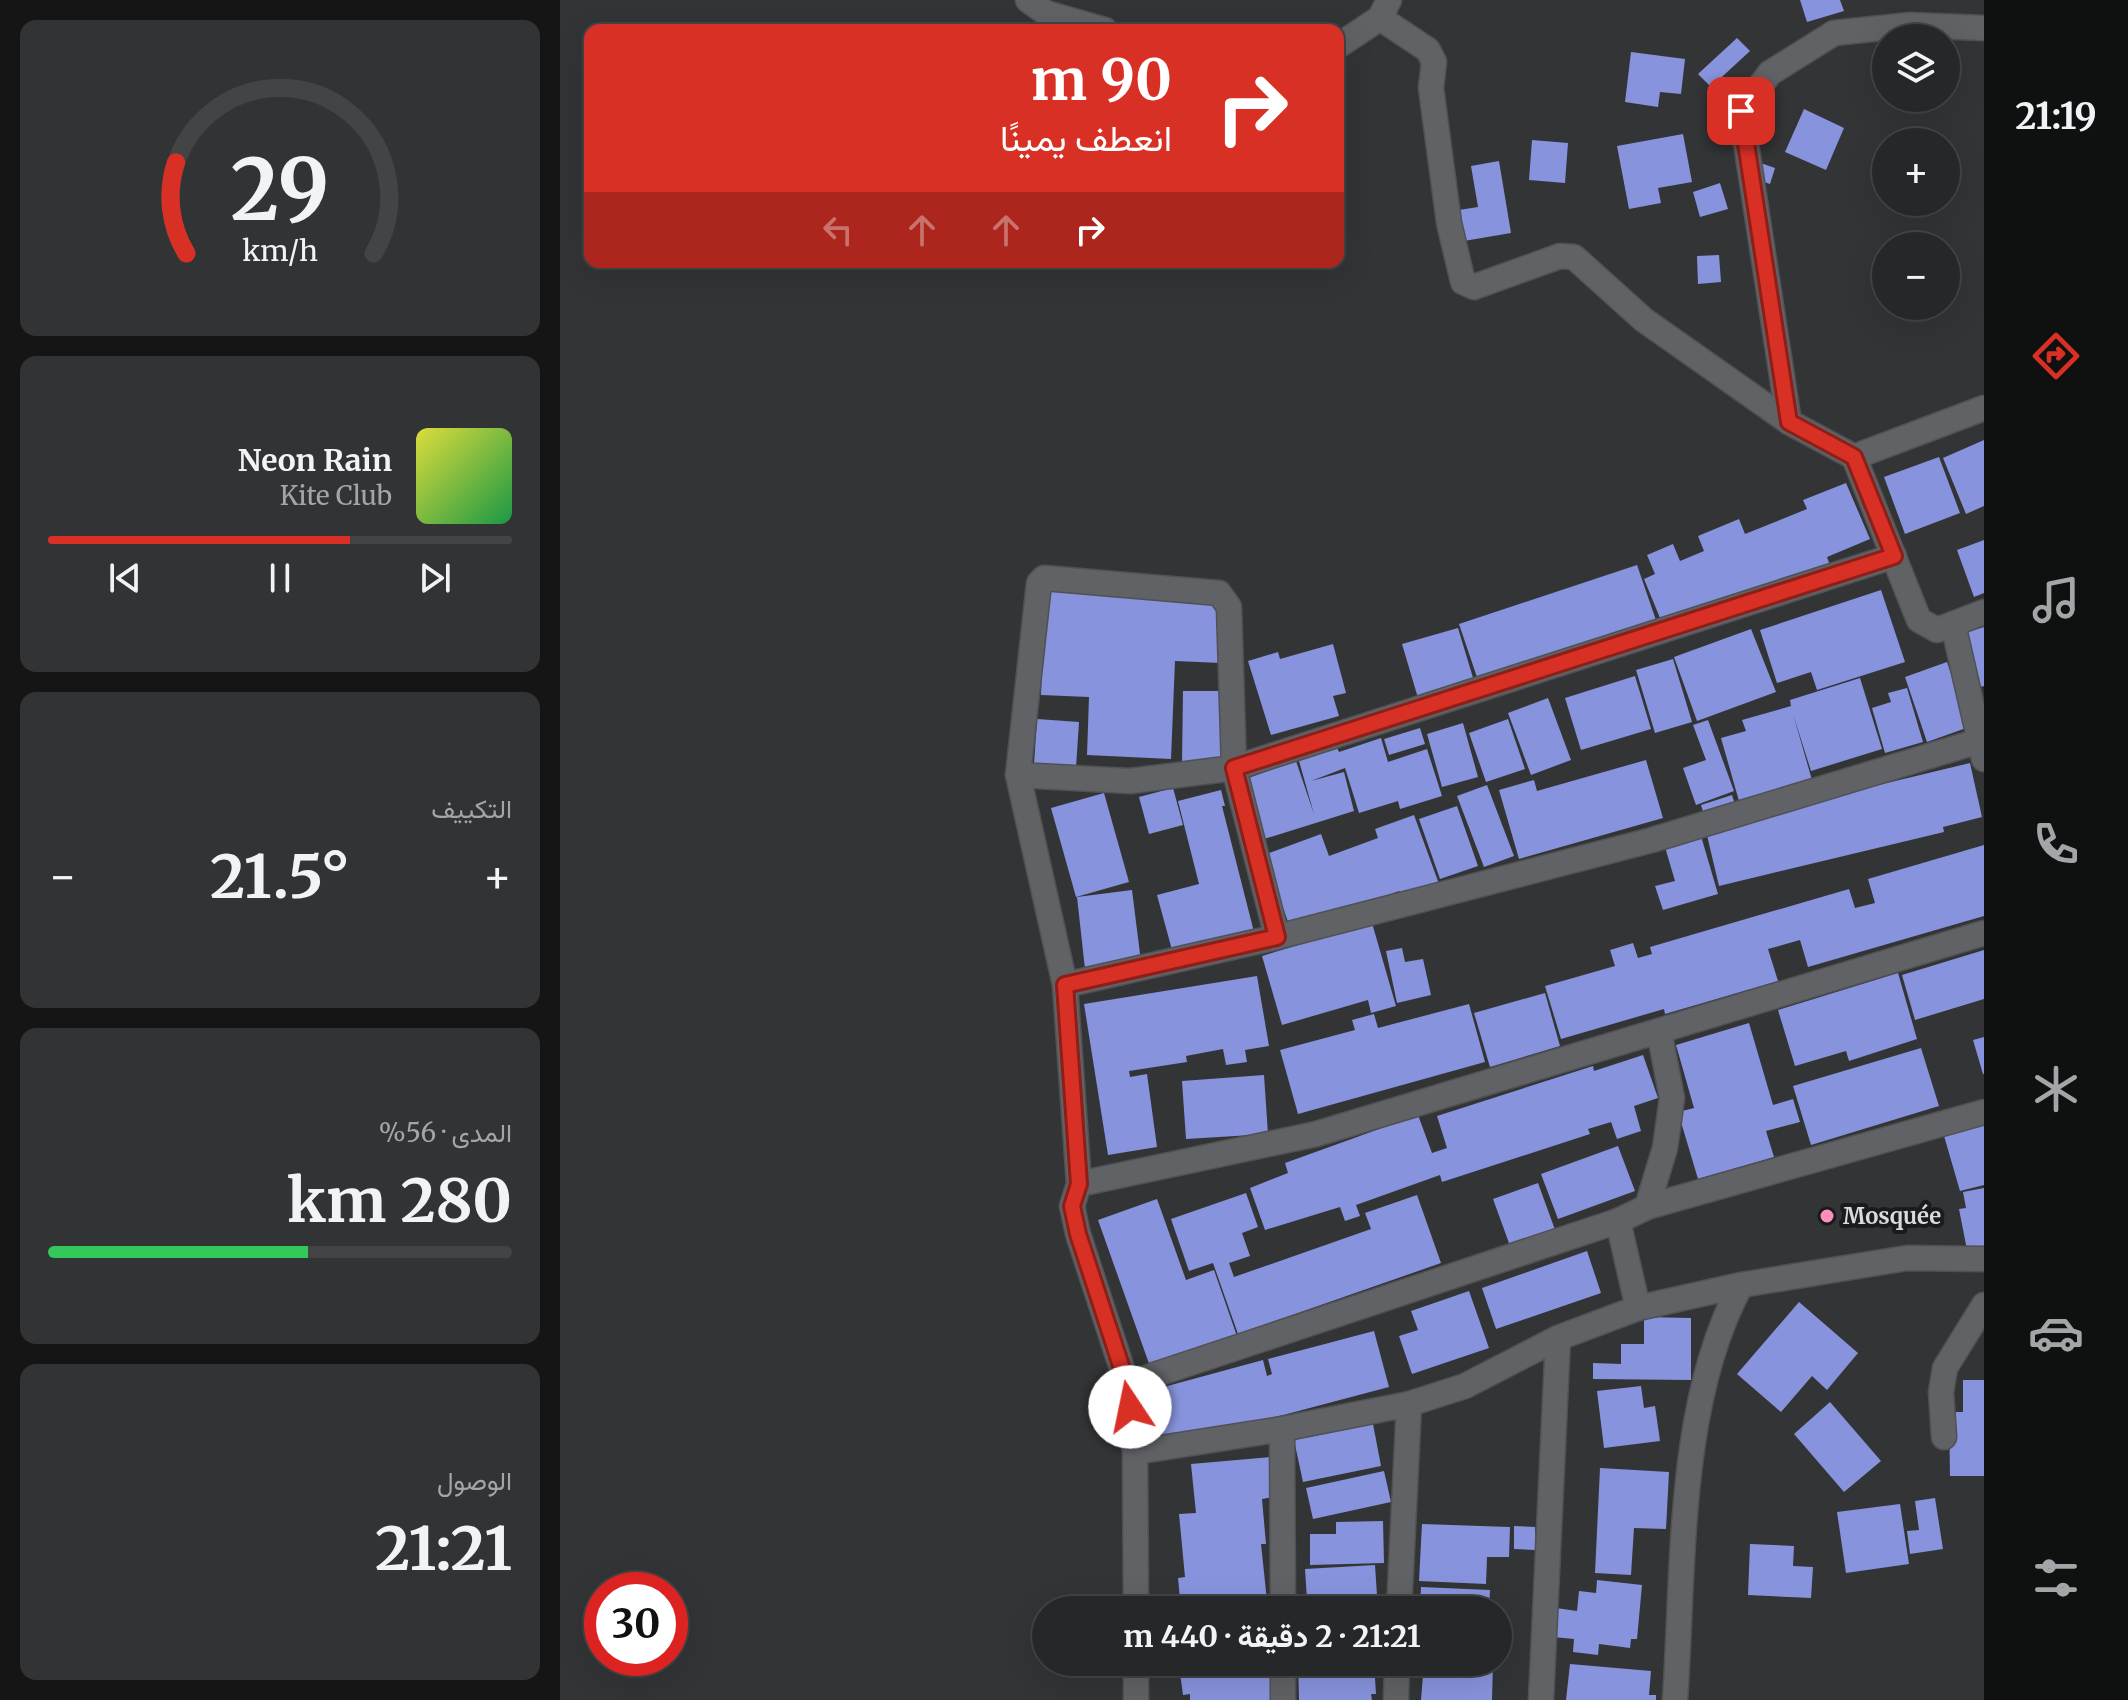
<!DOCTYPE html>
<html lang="ar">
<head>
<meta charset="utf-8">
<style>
  body { margin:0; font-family:Merriweather,Vazirmatn,serif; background:#323334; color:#f1f3f6; direction:rtl; height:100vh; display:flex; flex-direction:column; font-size:30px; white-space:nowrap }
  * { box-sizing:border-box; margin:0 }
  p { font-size:26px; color:#a4a5a8 }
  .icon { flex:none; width:44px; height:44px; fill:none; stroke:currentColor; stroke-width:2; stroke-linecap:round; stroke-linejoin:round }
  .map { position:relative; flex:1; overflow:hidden; direction:ltr }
  .details { display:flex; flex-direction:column; gap:20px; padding:20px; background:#151516; width:560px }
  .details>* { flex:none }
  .hud { position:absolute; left:24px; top:24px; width:760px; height:244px; border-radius:16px; box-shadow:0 8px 32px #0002,0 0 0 2px #424445; direction:rtl; background:#d93025; color:#fff; overflow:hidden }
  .controls { position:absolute; left:1312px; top:24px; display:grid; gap:16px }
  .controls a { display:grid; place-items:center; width:88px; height:88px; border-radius:50%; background:#262728; box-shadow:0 8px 32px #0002,0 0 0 2px #424445; font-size:40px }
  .speed { position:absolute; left:24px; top:1572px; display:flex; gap:16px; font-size:40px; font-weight:700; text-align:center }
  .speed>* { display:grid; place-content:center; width:104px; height:104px; border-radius:50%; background:#262728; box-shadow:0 8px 32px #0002,0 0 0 2px #424445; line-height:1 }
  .speed .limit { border:12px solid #d22; background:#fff; color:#111 }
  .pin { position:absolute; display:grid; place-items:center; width:68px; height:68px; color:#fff; margin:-34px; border-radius:16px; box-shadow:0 4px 12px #0006 }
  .me { position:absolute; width:88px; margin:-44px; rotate:349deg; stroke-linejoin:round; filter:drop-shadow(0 0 6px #0008) }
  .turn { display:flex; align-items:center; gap:28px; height:168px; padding:0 40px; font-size:36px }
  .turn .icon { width:104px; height:104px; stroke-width:2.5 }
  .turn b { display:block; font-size:56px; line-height:68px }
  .lanes { display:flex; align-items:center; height:76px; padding:0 40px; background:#0003; justify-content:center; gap:40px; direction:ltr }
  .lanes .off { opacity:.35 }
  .big { font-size:60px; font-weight:700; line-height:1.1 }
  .details .tile { flex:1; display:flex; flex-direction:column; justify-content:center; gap:12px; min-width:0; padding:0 28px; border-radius:16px; background:#323334 }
  .details .dial { align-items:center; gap:0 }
  .dial svg { height:208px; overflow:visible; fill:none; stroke:#424445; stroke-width:7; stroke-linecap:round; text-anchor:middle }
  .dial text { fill:#f1f3f6; stroke:none }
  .song { display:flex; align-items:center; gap:24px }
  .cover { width:96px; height:96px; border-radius:12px; background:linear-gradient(135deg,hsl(60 70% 55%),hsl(140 70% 35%)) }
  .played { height:8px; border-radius:4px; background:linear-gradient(90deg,#d93025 65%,#424445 65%) }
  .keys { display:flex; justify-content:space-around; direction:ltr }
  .heat { display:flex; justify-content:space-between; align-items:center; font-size:44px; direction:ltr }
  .charge { height:12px; border-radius:6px; background:linear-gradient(90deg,#34c759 56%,#424445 0) }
  .trip { position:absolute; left:472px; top:1596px; width:480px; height:80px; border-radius:40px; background:#262728; box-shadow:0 8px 32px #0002,0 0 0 2px #424445; font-weight:700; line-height:80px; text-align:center; direction:rtl }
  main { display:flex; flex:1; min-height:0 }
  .tabs { display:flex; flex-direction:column; width:144px; justify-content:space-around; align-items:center; background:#0f1010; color:#a4a5a8 }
  .tabs .icon { width:56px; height:56px }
  .tabs .selected { color:#d93025 }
  .tabs b { font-size:36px; color:#f1f3f6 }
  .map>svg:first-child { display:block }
  .building { fill:#8793dd }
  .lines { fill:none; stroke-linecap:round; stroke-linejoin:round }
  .minor-casing { stroke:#505153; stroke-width:27 }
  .minor { stroke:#606265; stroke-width:24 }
  .route-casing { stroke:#8d1f18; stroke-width:20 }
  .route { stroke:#d93025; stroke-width:14 }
  .poi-dot { fill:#fd8ebe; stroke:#1a1b1d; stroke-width:3 }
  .labels { text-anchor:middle; stroke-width:8; stroke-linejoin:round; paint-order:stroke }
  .poi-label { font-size:22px; font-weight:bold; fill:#dadbdd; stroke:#1a1b1d; text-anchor:start }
</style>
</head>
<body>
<main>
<nav class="tabs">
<b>21:19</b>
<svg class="icon selected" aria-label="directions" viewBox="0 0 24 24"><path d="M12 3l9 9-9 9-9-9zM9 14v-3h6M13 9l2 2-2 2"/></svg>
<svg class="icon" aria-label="music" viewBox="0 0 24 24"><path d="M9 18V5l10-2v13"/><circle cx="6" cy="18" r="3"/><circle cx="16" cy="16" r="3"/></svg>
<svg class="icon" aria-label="phone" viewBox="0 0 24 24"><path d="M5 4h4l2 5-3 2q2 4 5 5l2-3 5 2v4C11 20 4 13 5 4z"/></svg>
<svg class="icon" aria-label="climate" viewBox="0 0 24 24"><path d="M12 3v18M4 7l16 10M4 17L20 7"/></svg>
<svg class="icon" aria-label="car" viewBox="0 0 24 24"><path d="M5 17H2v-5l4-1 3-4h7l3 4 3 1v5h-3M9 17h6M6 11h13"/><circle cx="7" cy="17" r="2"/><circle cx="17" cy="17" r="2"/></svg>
<svg class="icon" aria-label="filters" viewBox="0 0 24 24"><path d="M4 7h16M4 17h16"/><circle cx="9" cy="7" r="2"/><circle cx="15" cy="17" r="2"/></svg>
</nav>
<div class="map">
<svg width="1424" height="1700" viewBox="0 0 1424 1700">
  <rect width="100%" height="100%" fill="#323436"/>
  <g class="building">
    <path d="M1240 0H1280L1284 11 1247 22Z"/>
    <path d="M1177 38 1190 51 1151 87 1138 74Z"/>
    <path d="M1071 52 1125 59 1121 94 1100 92 1098 107 1065 102Z"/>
    <path d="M1244 109 1284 128 1266 170 1225 152Z"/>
    <path d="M1123 134 1132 182 1098 188 1101 203 1069 209 1057 146Z"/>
    <path d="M972 140 1008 143 1005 183 969 180Z"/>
    <path d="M939 161 951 233 904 241 899 210 918 207 911 166Z"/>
    <path d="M1195 161 1215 168 1210 184 1190 177Z"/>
    <path d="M1160 183 1168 209 1140 217 1133 192Z"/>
    <path d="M1159 255 1161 282 1138 284 1137 256Z"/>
    <path d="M1424 440V506L1406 514 1383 458Z"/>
    <path d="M1379 457 1400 513 1345 534 1324 477Z"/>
    <path d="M1286 483 1310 539 1267 557 1272 571 1107 635 1084 579 1095 574 1087 555 1113 544 1120 561 1144 551 1138 536 1179 519 1185 534 1247 509 1243 500Z"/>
    <path d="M1424 540V593L1414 597 1397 550Z"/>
    <path d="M1077 565 1099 629 921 689 899 624Z"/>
    <path d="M485 589 664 597 661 663 615 661 611 759 527 755 529 697 481 695Z"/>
    <path d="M1321 590 1345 662 1257 690 1251 672 1217 683 1200 630Z"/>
    <path d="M1424 627V686L1415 688 1405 633Z"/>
    <path d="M898 628 914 681 858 698 842 644Z"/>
    <path d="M1191 629 1216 692 1137 721 1114 657Z"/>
    <path d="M773 644 786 693 773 696 779 716 711 735 688 661 718 652 720 659Z"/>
    <path d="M1113 659 1132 722 1095 733 1076 670Z"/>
    <path d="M1387 662 1409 727 1367 742 1345 677Z"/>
    <path d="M1075 676 1091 729 1021 750 1005 698Z"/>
    <path d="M1300 678 1322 749 1251 771 1233 714 1252 780 1179 801 1161 738 1186 731 1182 720 1231 706 1230 700Z"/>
    <path d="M1347 688 1363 742 1325 753 1312 708 1331 702 1328 693Z"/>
    <path d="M623 691H662L661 763H622Z"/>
    <path d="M988 698 1011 760 971 775 948 713Z"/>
    <path d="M477 719 519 722 516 768 474 765Z"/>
    <path d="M948 719 965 769 926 782 909 733Z"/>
    <path d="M1148 720 1174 791 1136 805 1123 768 1146 760 1133 725Z"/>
    <path d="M903 723 918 777 882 787 867 734Z"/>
    <path d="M860 728 865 744 829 755 824 739Z"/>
    <path d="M821 738 828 762 867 749 882 796 840 809 838 801 799 813 785 768 751 781 784 772 794 811 704 839 683 780 736 761 754 814 739 761 777 748 779 752Z"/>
    <path d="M1086 760 1103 818 959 859 939 790 974 780 977 791Z"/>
    <path d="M1410 763 1422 817 1383 827 1384 832 1159 886 1145 827Z"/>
    <path d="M927 785 954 856 924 867 897 796Z"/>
    <path d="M613 788 623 825 589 834 579 797Z"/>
    <path d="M661 790 665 806H662L695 936 612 950 597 895 639 884 618 801Z"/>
    <path d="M544 793 569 882 516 897 491 808Z"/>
    <path d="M1172 795 1176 808 1145 818 1141 805Z"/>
    <path d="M897 806 918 866 880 879 859 819Z"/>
    <path d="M854 815 879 884 841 897 839 891 731 930 704 855 761 834 769 856 818 838 815 829Z"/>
    <path d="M1141 836 1158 894 1103 910 1095 886 1115 881 1105 847Z"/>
    <path d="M1424 845V916L1248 967 1240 940 1208 949 1218 981 1105 1014 1104 1009 1001 1039 985 986 1055 966 1050 950 1073 943 1078 958 1092 954 1090 947 1289 889 1295 908 1315 903 1308 879Z"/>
    <path d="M572 890 581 962 525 969 517 897Z"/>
    <path d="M812 923 836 1006 811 1013 808 1000 722 1025 702 956Z"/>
    <path d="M842 948 845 962 863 959 871 995 837 1003 826 951Z"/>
    <path d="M1424 950V999L1355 1020 1342 975Z"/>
    <path d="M1338 973 1357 1039 1289 1061 1286 1051 1235 1066 1218 1010Z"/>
    <path d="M697 976 709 1046 685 1050 687 1062 666 1065 663 1049 626 1056 627 1062 569 1071 570 1077 587 1074 597 1147 548 1155 524 1004Z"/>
    <path d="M985 993 1000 1046 930 1067 914 1013Z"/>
    <path d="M909 1004 925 1062 738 1114 720 1050 795 1030 792 1020 814 1014 818 1028Z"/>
    <path d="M1189 1023 1213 1105 1233 1099 1240 1122 1206 1131 1214 1157 1138 1179 1118 1112 1134 1108 1116 1045Z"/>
    <path d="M1424 1037V1074H1423L1413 1040Z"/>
    <path d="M1361 1048 1379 1106 1251 1145 1233 1086Z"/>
    <path d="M1083 1055 1098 1098 1074 1106 1081 1131 1057 1139 1051 1122 1028 1129 1030 1134 882 1182 880 1175 796 1205 800 1216 785 1221 780 1207 705 1230 690 1188 728 1173 725 1163 858 1115 872 1153 887 1148 877 1116 1033 1066 1034 1071Z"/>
    <path d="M704 1075 708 1134 626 1139 622 1081Z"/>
    <path d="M1424 1117V1185L1400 1191 1382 1129Z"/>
    <path d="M1058 1146 1075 1191 998 1219 981 1174Z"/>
    <path d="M978 1183 998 1238 953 1254 933 1199Z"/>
    <path d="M1424 1188V1252L1408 1255 1399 1209 1406 1208 1403 1192Z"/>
    <path d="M686 1193 698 1227 682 1233 690 1256 669 1263 674 1277 811 1229 805 1213 857 1195 881 1263 678 1334 653 1263 629 1271 611 1219Z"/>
    <path d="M597 1199 626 1280 654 1270 679 1342 592 1372 538 1220Z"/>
    <path d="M1027 1251 1041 1293 936 1329 922 1288Z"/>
    <path d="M909 1291 929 1348 852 1374 839 1336 858 1330 851 1311Z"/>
    <path d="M1239 1302 1298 1353 1267 1390 1252 1376 1221 1412 1177 1374Z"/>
    <path d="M1084 1317 1131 1318V1380L1033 1379V1363L1061 1364V1344H1084Z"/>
    <path d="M814 1331 829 1387 603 1447 589 1391 703 1360 707 1376 712 1374 708 1359Z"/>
    <path d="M1403 1380H1424V1476H1390L1389 1412H1403Z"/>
    <path d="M1081 1386 1084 1408 1095 1406 1100 1441 1044 1448 1037 1391Z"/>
    <path d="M1270 1402 1321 1461 1284 1492 1234 1434Z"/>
    <path d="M813 1424 821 1466 743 1482 734 1440Z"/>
    <path d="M711 1457 714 1497 702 1499 706 1544H701L708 1610H621L618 1578 625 1577 619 1514 636 1513 631 1464Z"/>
    <path d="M1040 1468 1109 1472 1106 1529 1074 1528 1071 1575 1035 1573Z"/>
    <path d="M824 1471 831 1502 753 1519 746 1488Z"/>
    <path d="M1375 1498 1383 1549 1350 1554 1347 1531 1359 1530 1355 1501Z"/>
    <path d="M1340 1504 1349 1564 1286 1573 1277 1512Z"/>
    <path d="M823 1521 824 1563 750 1565V1534H776V1522Z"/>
    <path d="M862 1524 950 1527 949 1557H927L926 1584 859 1581Z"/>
    <path d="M954 1526 975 1527 976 1550 954 1549Z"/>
    <path d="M1190 1544 1234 1546 1233 1566 1253 1567 1251 1598 1188 1595Z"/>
    <path d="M815 1565 818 1610H770L769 1599 747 1600 745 1569Z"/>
    <path d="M1037 1580 1082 1585 1077 1639H1071L1070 1648 1039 1644 1038 1655 1013 1652 1014 1639 993 1637 996 1608 1017 1611 1019 1591 1036 1593Z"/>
    <path d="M861 1587 930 1590 929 1610H860Z"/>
    <path d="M709 1662 714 1700H630V1694L623 1695 620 1673Z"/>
    <path d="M738 1662H814L816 1694H811L812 1700H739Z"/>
    <path d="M864 1662H933L932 1700H861Z"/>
    <path d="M1010 1664 1091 1671 1089 1695H1096V1700H1006Z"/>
  </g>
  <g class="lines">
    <defs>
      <g id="minor">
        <path d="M468 0 486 13 545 30"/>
        <path d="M820 18 868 50 874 62 871 88 889 223 903 282 914 287 1000 256 1014 257 1084 320 1229 422 1294 457"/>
        <path d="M778 46 820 18 829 0"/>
        <path d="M1424 408 1294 457 1359 620 1377 630 1424 612"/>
        <path d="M1229 422 1181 111 1210 73 1274 33 1350 25 1424 28"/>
        <path d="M1393 624 1424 759"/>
        <path d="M458 775 505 985 519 1184 512 1206 518 1234 567 1384 575 1452 576 1610"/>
        <path d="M717 937 674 768 669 607 659 593 484 578 479 583 458 775 570 781 674 768 1334 556"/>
        <path d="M505 985 717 937 1092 840 1419 741"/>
        <path d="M519 1184 756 1134 1424 933"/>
        <path d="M1087 1207 1105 1148 1112 1098 1099 1031"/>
        <path d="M1058 1221 1078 1308"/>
        <path d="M567 1384 1058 1221 1087 1207 1424 1112"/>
        <path d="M722 1429 723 1610"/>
        <path d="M1384 1437 1381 1392 1385 1368 1424 1305"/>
        <path d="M575 1452 722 1429 849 1404"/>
        <path d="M839 1610 849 1404 905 1386 998 1338 1078 1308 1181 1285 1347 1258 1424 1259"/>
        <path d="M576 1662V1700"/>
        <path d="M723 1662V1700"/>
        <path d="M836 1700 837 1662"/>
        <path d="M981 1700 998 1338"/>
        <path d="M1115 1700C1124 1569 1117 1402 1181 1285"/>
      </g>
    </defs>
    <use href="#minor" class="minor-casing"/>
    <use href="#minor" class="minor"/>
  </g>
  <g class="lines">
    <defs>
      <path id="route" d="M570 1407 567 1384 518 1234 512 1206 519 1184 505 985 717 937 674 768 1334 556 1294 457 1229 422 1181 111"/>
    </defs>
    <use href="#route" class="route-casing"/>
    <use href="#route" class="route"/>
  </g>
  <circle class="poi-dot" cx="1267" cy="1216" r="8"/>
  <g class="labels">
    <g class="poi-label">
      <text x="1283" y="1224">Mosquée</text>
    </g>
  </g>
</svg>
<div class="controls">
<a><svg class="icon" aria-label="layers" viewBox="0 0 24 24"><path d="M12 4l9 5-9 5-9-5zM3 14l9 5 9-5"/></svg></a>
<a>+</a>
<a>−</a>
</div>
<div class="speed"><div class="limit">30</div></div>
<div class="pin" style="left:1181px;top:111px;background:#d93025"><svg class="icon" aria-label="arrive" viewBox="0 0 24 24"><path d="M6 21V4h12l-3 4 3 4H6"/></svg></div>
<svg class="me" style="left:570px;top:1407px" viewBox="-20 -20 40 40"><circle r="19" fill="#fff"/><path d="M0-13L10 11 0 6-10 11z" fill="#d93025"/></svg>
<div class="trip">21:21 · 2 دقيقة · 440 m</div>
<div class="hud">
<div class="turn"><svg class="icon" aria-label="right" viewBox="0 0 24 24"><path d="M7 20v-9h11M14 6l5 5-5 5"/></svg><div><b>90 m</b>انعطف يمينًا</div></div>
<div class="lanes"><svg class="icon off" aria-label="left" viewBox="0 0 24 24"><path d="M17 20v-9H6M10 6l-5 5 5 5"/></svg><svg class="icon off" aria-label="ahead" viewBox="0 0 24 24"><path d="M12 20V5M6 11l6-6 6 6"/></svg><svg class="icon off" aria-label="ahead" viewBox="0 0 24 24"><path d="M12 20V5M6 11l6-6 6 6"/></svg><svg class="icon" aria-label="right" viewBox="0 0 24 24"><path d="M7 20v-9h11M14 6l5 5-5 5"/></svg></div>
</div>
</div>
<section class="details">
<div class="tile dial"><svg viewBox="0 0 100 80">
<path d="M14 69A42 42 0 1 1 86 69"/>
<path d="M14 69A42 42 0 0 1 10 34" stroke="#d93025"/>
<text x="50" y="56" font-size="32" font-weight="700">29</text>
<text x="50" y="72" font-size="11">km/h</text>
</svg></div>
<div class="tile">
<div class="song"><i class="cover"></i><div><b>Neon Rain</b><p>Kite Club</p></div></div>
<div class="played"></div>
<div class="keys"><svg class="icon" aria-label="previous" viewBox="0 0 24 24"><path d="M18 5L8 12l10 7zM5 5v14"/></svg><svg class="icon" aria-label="pause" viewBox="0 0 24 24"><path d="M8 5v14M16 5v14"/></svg><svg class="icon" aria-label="next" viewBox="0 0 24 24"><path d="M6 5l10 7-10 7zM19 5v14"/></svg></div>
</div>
<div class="tile"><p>التكييف</p>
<div class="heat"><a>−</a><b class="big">21.5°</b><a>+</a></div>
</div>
<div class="tile"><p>المدى · 56%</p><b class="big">280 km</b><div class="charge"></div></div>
<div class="tile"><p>الوصول</p><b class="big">21:21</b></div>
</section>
</main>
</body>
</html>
